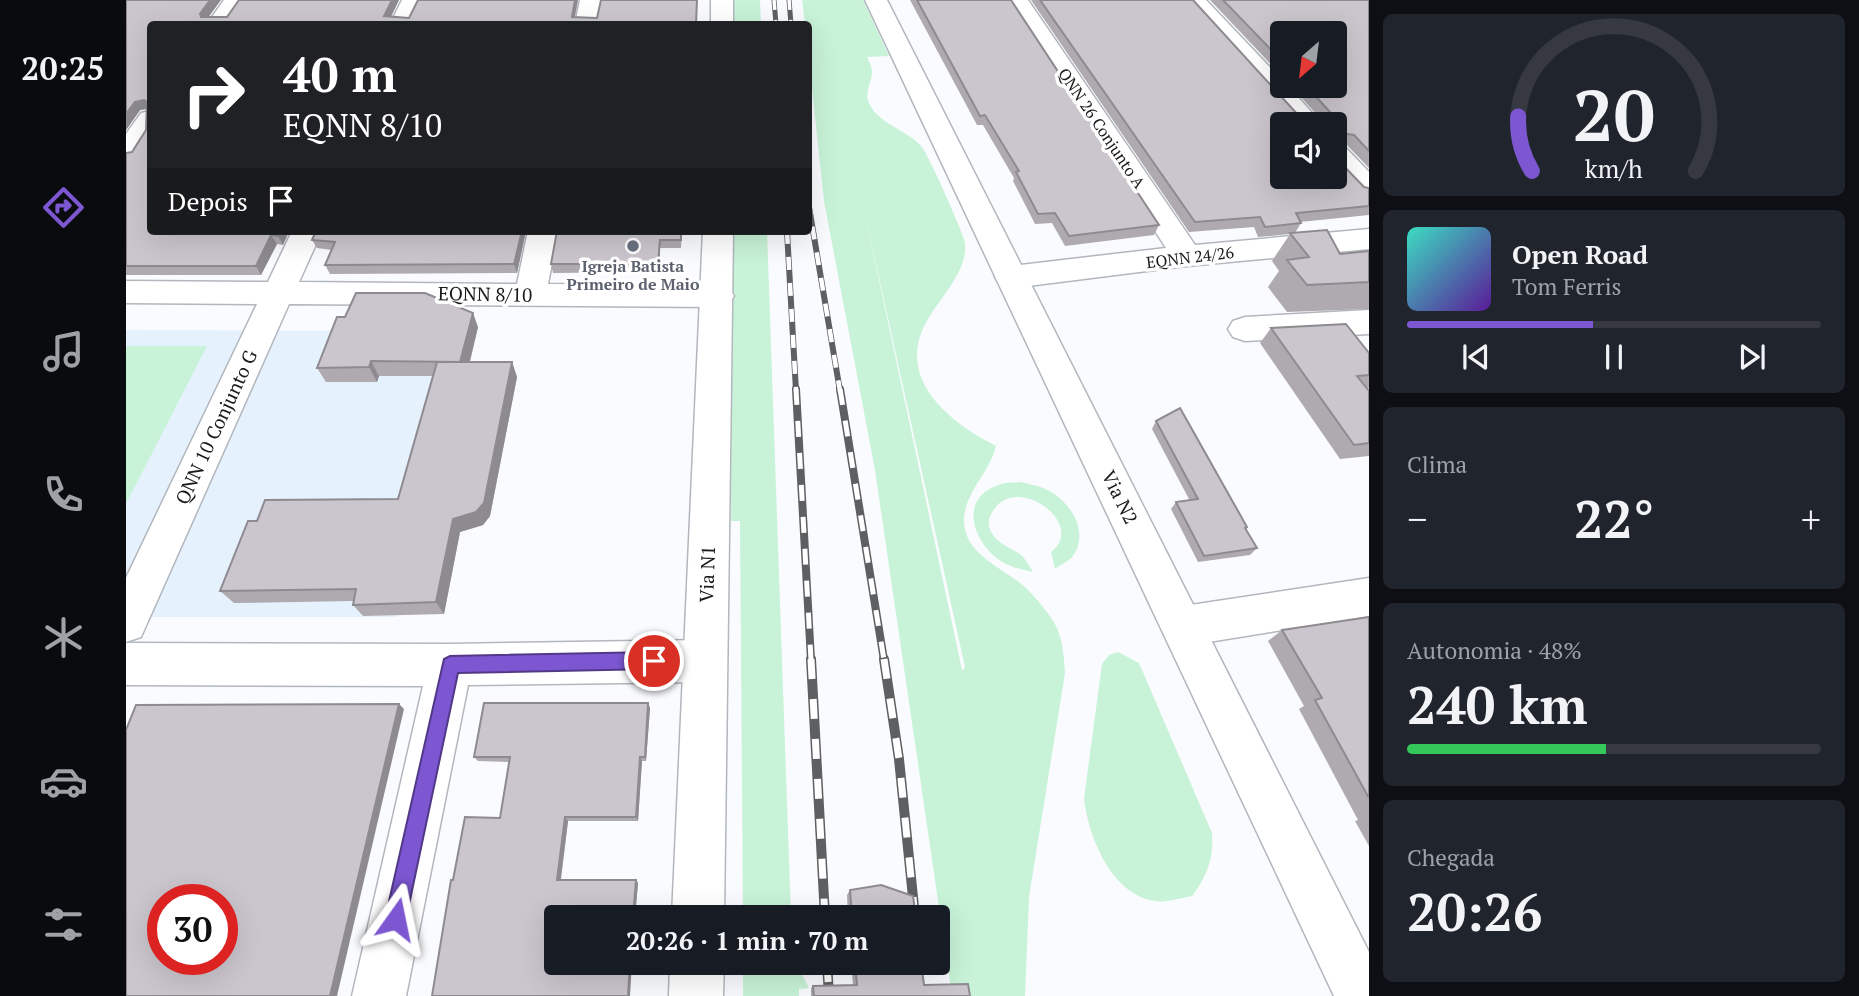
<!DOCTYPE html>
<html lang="pt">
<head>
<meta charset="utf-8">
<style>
  body { margin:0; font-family:"PT Serif",serif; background:#20242c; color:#f1f3f6; height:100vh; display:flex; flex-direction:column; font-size:26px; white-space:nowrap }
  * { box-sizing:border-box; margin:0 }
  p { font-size:23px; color:#9ea1a6 }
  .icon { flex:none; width:38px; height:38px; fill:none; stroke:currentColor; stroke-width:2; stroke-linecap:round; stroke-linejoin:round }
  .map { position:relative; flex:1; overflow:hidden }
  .sheet { display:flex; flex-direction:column; gap:14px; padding:14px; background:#0d0f14; width:490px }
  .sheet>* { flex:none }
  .guide { position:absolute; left:21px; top:21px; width:665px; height:214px; border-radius:7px; box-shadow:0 7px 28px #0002; background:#202124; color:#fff; overflow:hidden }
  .needle { width:46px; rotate:208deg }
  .fabs { position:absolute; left:1144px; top:21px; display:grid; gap:14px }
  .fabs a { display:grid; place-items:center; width:77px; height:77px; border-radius:7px; background:#171b24; box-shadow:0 7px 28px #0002; font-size:35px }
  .speed { position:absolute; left:21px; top:884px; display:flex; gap:14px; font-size:35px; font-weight:700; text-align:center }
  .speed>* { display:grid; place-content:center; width:91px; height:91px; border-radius:50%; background:#171b24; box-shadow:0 7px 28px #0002; line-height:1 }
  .speed .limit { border:10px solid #d22; background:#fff; color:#111 }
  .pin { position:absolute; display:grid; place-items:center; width:60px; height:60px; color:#fff; margin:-30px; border:4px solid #fff; border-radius:50%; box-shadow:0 2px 7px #0007 }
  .me { position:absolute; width:77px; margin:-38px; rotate:12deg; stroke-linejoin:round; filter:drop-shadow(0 0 5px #0008) }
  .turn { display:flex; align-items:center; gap:24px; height:147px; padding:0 21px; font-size:32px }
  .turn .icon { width:91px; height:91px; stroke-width:2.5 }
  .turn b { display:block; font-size:49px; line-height:60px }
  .then { display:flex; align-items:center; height:66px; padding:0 21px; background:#0003; gap:14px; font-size:26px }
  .big { font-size:52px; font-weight:700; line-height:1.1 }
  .sheet .tile { flex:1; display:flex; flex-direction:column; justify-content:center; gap:10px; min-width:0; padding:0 24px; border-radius:10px; background:#20242c }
  .sheet .dial { align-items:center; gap:0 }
  .dial svg { height:182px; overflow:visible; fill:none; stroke:#363941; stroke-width:7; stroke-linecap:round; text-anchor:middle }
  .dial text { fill:#f1f3f6; stroke:none }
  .song { display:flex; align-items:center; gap:21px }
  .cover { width:84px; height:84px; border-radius:10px; background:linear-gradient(135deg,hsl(170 70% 55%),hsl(270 70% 35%)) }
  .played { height:7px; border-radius:4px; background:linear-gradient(90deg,#7c57d1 45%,#363941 45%) }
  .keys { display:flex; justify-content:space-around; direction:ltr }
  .heat { display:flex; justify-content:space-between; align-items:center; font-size:38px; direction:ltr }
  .charge { height:10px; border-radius:5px; background:linear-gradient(90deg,#34c759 48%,#363941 0) }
  .trip { position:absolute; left:418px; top:905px; width:406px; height:70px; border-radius:7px; background:#171b24; box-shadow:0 7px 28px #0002; font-weight:700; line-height:70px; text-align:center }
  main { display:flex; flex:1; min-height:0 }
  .dock { display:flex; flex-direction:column; width:126px; justify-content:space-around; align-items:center; background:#090b0e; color:#9ea1a6 }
  .dock .icon { width:49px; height:49px }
  .dock .current { color:#7c57d1 }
  .dock b { font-size:32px; color:#f1f3f6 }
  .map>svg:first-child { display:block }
  .built { fill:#e6f1fe }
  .green { fill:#c8f3d8; fill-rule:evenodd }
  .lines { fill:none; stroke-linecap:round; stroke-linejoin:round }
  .minor-casing { stroke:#b2b7bd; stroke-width:3 }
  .major-casing { stroke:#b2b7bd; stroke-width:3 }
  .minor { fill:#fff; fill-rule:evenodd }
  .major { fill:#fff; fill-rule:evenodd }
  .rail-far3-casing { stroke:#5d5f61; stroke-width:5 }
  .rail-far2-casing { stroke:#5d5f61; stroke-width:6 }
  .rail-far1-casing { stroke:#5d5f61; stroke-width:8 }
  .rail-casing { stroke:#5d5f61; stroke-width:10 }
  .rail-far3 { stroke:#fff; stroke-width:3.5; stroke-dasharray:10; stroke-linecap:butt }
  .rail-far2 { stroke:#fff; stroke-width:4.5; stroke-dasharray:13; stroke-linecap:butt }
  .rail-far1 { stroke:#fff; stroke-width:5; stroke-dasharray:16; stroke-linecap:butt }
  .rail { stroke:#fff; stroke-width:7; stroke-dasharray:20; stroke-linecap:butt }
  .wall { fill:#afaab0 }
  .shaded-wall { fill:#8e8b90 }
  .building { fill:#cbc6cd; stroke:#8e8b90; stroke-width:2; fill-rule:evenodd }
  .route { fill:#7c57d1; stroke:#513988; stroke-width:2 }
  .worship-dot { fill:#6b7280; stroke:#fff; stroke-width:2.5 }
  .labels { text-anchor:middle; stroke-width:7; stroke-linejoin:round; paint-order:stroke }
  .far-street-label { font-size:16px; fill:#181a1c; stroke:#fff }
  .far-worship-label { font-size:16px; font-weight:bold; fill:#5b616d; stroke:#fff }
  .street-label { font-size:19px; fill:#181a1c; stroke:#fff }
</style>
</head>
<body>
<main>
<nav class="dock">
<b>20:25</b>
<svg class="icon current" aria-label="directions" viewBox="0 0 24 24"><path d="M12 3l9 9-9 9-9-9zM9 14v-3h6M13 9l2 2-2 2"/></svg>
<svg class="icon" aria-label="music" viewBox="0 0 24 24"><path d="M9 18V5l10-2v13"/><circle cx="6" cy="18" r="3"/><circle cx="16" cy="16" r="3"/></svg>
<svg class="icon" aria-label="phone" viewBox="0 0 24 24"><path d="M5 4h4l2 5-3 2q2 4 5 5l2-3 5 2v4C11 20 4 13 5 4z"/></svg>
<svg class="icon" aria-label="climate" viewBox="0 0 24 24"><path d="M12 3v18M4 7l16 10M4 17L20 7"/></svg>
<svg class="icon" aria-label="car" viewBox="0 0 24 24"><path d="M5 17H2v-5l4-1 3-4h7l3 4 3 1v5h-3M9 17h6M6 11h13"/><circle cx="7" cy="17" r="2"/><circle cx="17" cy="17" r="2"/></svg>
<svg class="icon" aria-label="filters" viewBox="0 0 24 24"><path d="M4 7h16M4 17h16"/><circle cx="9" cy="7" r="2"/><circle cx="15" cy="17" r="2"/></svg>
</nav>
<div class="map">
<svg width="1243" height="996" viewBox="0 0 1243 996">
  <rect width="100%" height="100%" fill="#f9fbfe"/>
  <path class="built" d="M0 330 334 331 272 617H0Z"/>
  <g class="green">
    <path d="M607 0H634L635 24H607Z"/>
    <path d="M676 0H737L763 56 741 57C743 61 746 67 746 72 746 82 738 92 743 103 752 124 782 130 796 147 803 156 834 226 838 239 846 266 814 298 802 319 767 378 823 422 870 446 864 472 839 492 838 519 837 555 877 567 900 588 910 598 923 613 930 626 937 641 938 657 939 673L903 897 899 996H826L749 470 698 201 683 60 682 24H679ZM739 214 839 667 837 670H836Z"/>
    <path d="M606 231H641L665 917H617L614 521H605Z"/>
    <path d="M0 346H81L0 504Z"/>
    <path d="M895 482C902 484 910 485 917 488 942 498 965 530 947 556 943 561 934 565 929 569L925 552C962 524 890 472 867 511 864 515 862 520 863 526 867 542 883 547 894 554 899 558 904 567 907 572 898 570 888 568 880 564 849 548 829 499 873 485 879 482 888 483 895 482Z"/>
    <path d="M992 652 1013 663 1086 833C1088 858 1081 876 1066 896 1055 898 1040 903 1028 901 985 893 963 838 958 799L976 664 983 655Z"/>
    <path d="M617 963H670L683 988 673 989V996H617Z"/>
  </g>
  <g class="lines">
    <defs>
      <g id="minor">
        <path d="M98 0H120L103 24H81Z"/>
        <path d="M276 0H298L286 24H264Z"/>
        <path d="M454 0H476L471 24H449Z"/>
        <path d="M880 0H902L1069 245 1243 229V249L1061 266 885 288 874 285 869 277 874 269 885 266 1040 248Z"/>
        <path d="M1057 0H1080L1157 81V86H1162L1196 124H1169Z"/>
        <path d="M24 111V137L10 159 0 161V134L15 113Z"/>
        <path d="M1209 145 1219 147 1243 172V198L1233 195 1209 170Z"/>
        <path d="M166 231H196L173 282 391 284 402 231H432L422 284 592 285 603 288 608 296 603 304 592 307 163 304 15 637 0 642V578L131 304 0 303V281L142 282Z"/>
        <path d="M1243 310V334L1119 341 1107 337 1102 329 1107 321 1119 317Z"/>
        <path d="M1243 578V616L1058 646 1043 640 1037 626 1043 612 1058 606Z"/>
        <path d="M578 640 593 646 600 661 593 676 578 682 342 685 280 996H226L297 686 0 685V643L324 644Z"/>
      </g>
      <g id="major">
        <rect x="585" y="0" width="22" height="24"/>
        <path d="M739 0H761L1243 952V996H1208Z"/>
        <path d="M577 231H607L598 917H546Z"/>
        <path d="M544 962H598L597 996H543Z"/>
      </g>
    </defs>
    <use href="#minor" class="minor-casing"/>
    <use href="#major" class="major-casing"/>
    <use href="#minor" class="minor"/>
    <use href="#major" class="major"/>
    <defs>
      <g id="rail-far3">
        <path d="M648 0 650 24"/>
        <path d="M663 0 665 24"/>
      </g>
      <g id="rail-far2">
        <path d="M682 201 714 391"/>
        <path d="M661 231 670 391"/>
      </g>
      <g id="rail-far1">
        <path d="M670 389 685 660"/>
        <path d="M714 389 758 660"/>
      </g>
      <g id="rail">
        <path d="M685 659 699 917"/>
        <path d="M758 659 773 759 789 917"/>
        <path d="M701 962 703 996"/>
      </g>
    </defs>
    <use href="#rail-far3" class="rail-far3-casing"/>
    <use href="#rail-far2" class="rail-far2-casing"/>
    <use href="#rail-far1" class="rail-far1-casing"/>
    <use href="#rail" class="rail-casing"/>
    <use href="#rail-far3" class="rail-far3"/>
    <use href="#rail-far2" class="rail-far2"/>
    <use href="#rail-far1" class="rail-far1"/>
    <use href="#rail" class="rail"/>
  </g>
  <g class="wall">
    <path d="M0 0 83 17H101L273 0 265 17 283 18 292 0H452L449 17 471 18 572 0 24 231H163L157 245 151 244 135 275H0V153L6 152 20 130 21 109 14 110 0 130Z"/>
    <path d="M784 0H885L1033 225 1028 235 939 246 926 223 909 224 887 181 888 178 857 125H851Z"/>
    <path d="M905 0H1067L1173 116H1192L1165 86H1209L1157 33V77L1084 0H1243V168L1221 145 1214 144V162L1238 187 1243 188V215L1174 222 1175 223 1169 233 1214 254 1243 251V309L1161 312 1142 287 1153 271 1146 261 1164 234 1132 237 1128 227 1063 232Z"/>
    <path d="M400 231 391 273H383L204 274 199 265 206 250 191 248 186 240Z"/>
    <path d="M431 231H556L555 248H534L533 272 427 273 425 264Z"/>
    <path d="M352 327 344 362H386L391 377 364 516 357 525 334 532 318 614 237 616 227 605V601L108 603 94 591 131 521 272 499 308 376H253L251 382H200L191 368Z"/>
    <path d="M1145 328 1243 353V388L1241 389 1243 391V456L1214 459 1134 343Z"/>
    <path d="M1030 421 1121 527 1120 529 1131 548 1124 555 1072 562 1045 509 1050 502 1064 501 1026 429Z"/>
    <path d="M1243 617V846L1229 821 1232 820 1173 709 1178 706 1142 641 1156 630Z"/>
    <path d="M522 703 524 708 520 761H516L512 821H442L435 880H510L512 883 509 917H430L327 880 374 818 383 762 352 761 348 757Z"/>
    <path d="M724 890 790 917H722L721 895Z"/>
    <path d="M725 962H795L798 985 844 996H685V988L687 986 727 985Z"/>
  </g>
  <g class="shaded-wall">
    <path d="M84 0H95L79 22 75 17 74 14Z"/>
    <path d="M266 0H273L261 24 258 16Z"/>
    <path d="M449 0H452L447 24 446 17Z"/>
    <path d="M18 100 23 108 14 110 0 130V114L9 102Z"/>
    <path d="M154 231H163L157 245 152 236Z"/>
    <path d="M396 231H400L391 273 388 264Z"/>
    <path d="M145 235 151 244 135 275 130 266Z"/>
    <path d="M534 240V248L533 272 532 264Z"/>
    <path d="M347 313 352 327 340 376 334 362Z"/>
    <path d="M245 361 253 376 251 382 243 367Z"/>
    <path d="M386 362 391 377 364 516 357 525 334 532 318 614 310 602 327 519Z"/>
    <path d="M522 703 524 708 520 761 519 757Z"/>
    <path d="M273 704 278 709 211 996H204Z"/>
    <path d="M514 757 516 761 512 821 510 817Z"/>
    <path d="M439 817 442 821 434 883 431 880Z"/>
    <path d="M510 880 512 883 509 917H507Z"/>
    <path d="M504 962H506L504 996H502Z"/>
  </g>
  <g class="building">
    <path d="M0 0H84L74 14 75 17H101L113 0H266L258 16 283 18 292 0H449L446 17 471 18 475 0H571L570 24H24V231H154L152 236 145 235 130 266H0V153L6 152 20 130 21 102 18 100 9 102 0 114Z"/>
    <path d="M791 0H885L1033 225 943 236 929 213 912 214 890 172 893 171 859 115 854 116Z"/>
    <path d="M914 0H1067L1173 116H1204V112L1180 86H1209V33H1157V62L1097 0H1243V151L1228 135 1214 133V162L1238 187 1243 188V206L1170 213 1175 223 1139 227 1134 217 1069 222ZM1157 124H1209V177H1157Z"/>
    <path d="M1201 230 1214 254 1243 251V282L1181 285 1161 260 1183 257 1164 233Z"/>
    <path d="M190 231H396L388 264 199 265 209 242 186 240Z"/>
    <path d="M431 231H555V240H534L532 264H425Z"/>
    <path d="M230 293H299L347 313 334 362 245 361 243 367 191 368 211 317H219Z"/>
    <path d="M1220 324 1243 353V375L1231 376 1243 391V443L1228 445 1145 328Z"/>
    <path d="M311 362H386L358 503 350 512 327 519 310 602 227 605 230 589 94 591 122 521H131L139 500 272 499Z"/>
    <path d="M1054 408 1121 527 1119 528 1131 548 1078 556 1050 502 1072 499 1030 421Z"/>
    <path d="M1243 617V798L1189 700 1196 698 1156 630Z"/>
    <path d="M358 703H522L519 757H514L510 817H439L431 880H510L507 917H430V962H504L502 996H306L325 880H327L339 817 374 818 384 757H348Z"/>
    <path d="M273 704 204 996H0V730L10 705ZM37 900H96V959H37Z"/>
    <path d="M755 885 787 896 790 917H726L724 890Z"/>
    <path d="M729 962H795L798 985 842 984 844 996H688L687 986 731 985Z"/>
  </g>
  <path class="route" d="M528 652 534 655 537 661 534 667 528 669 332 673 280 919 277 927 270 930 262 927 259 919 318 659 324 656Z"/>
  <circle class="worship-dot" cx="507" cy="246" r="7"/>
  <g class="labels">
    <g class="far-street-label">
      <text transform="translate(976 128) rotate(56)" y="6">QNN 26 Conjunto A</text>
      <text transform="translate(1064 257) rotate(-7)" y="6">EQNN 24/26</text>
    </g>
    <g class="far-worship-label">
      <text x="507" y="272">Igreja Batista<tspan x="507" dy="18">Primeiro de Maio</tspan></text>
    </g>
    <g class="street-label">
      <text transform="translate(359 294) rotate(1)" y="7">EQNN 8/10</text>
      <text transform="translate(90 427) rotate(-65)" y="7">QNN 10 Conjunto G</text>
      <text transform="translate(994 497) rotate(64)" y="7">Via N2</text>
      <text transform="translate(581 574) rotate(-88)" y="7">Via N1</text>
    </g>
  </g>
</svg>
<div class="fabs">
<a><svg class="needle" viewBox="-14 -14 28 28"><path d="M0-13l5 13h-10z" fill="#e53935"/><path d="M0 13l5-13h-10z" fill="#9ea1a6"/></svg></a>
<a><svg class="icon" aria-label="sound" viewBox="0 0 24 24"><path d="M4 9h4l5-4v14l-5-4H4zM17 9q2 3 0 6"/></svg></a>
</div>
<div class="speed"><div class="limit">30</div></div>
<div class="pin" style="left:528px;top:661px;background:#d93025"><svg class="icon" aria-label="arrive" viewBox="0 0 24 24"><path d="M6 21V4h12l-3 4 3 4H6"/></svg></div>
<svg class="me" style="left:270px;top:919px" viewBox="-20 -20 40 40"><path d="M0-17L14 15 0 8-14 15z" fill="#7c57d1" stroke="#fff" stroke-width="4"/></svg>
<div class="trip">20:26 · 1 min · 70 m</div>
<div class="guide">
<div class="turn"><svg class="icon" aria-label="right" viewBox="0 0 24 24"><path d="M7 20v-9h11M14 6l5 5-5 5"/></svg><div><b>40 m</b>EQNN 8/10</div></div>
<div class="then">Depois<svg class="icon" aria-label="arrive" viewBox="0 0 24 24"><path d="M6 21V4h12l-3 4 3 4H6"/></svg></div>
</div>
</div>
<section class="sheet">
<div class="tile dial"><svg viewBox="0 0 100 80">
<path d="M14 69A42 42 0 1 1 86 69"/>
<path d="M14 69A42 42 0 0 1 8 45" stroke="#7c57d1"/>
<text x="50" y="56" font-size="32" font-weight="700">20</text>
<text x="50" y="72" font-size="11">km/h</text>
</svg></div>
<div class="tile">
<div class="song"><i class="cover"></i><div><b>Open Road</b><p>Tom Ferris</p></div></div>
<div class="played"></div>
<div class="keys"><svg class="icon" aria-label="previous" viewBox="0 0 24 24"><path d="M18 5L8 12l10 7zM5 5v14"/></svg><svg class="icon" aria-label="pause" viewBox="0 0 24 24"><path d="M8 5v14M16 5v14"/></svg><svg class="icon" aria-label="next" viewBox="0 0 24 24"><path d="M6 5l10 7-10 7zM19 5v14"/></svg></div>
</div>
<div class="tile"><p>Clima</p>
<div class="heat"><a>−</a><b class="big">22°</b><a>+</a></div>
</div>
<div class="tile"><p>Autonomia · 48%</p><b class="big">240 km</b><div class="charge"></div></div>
<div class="tile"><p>Chegada</p><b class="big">20:26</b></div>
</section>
</main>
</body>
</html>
